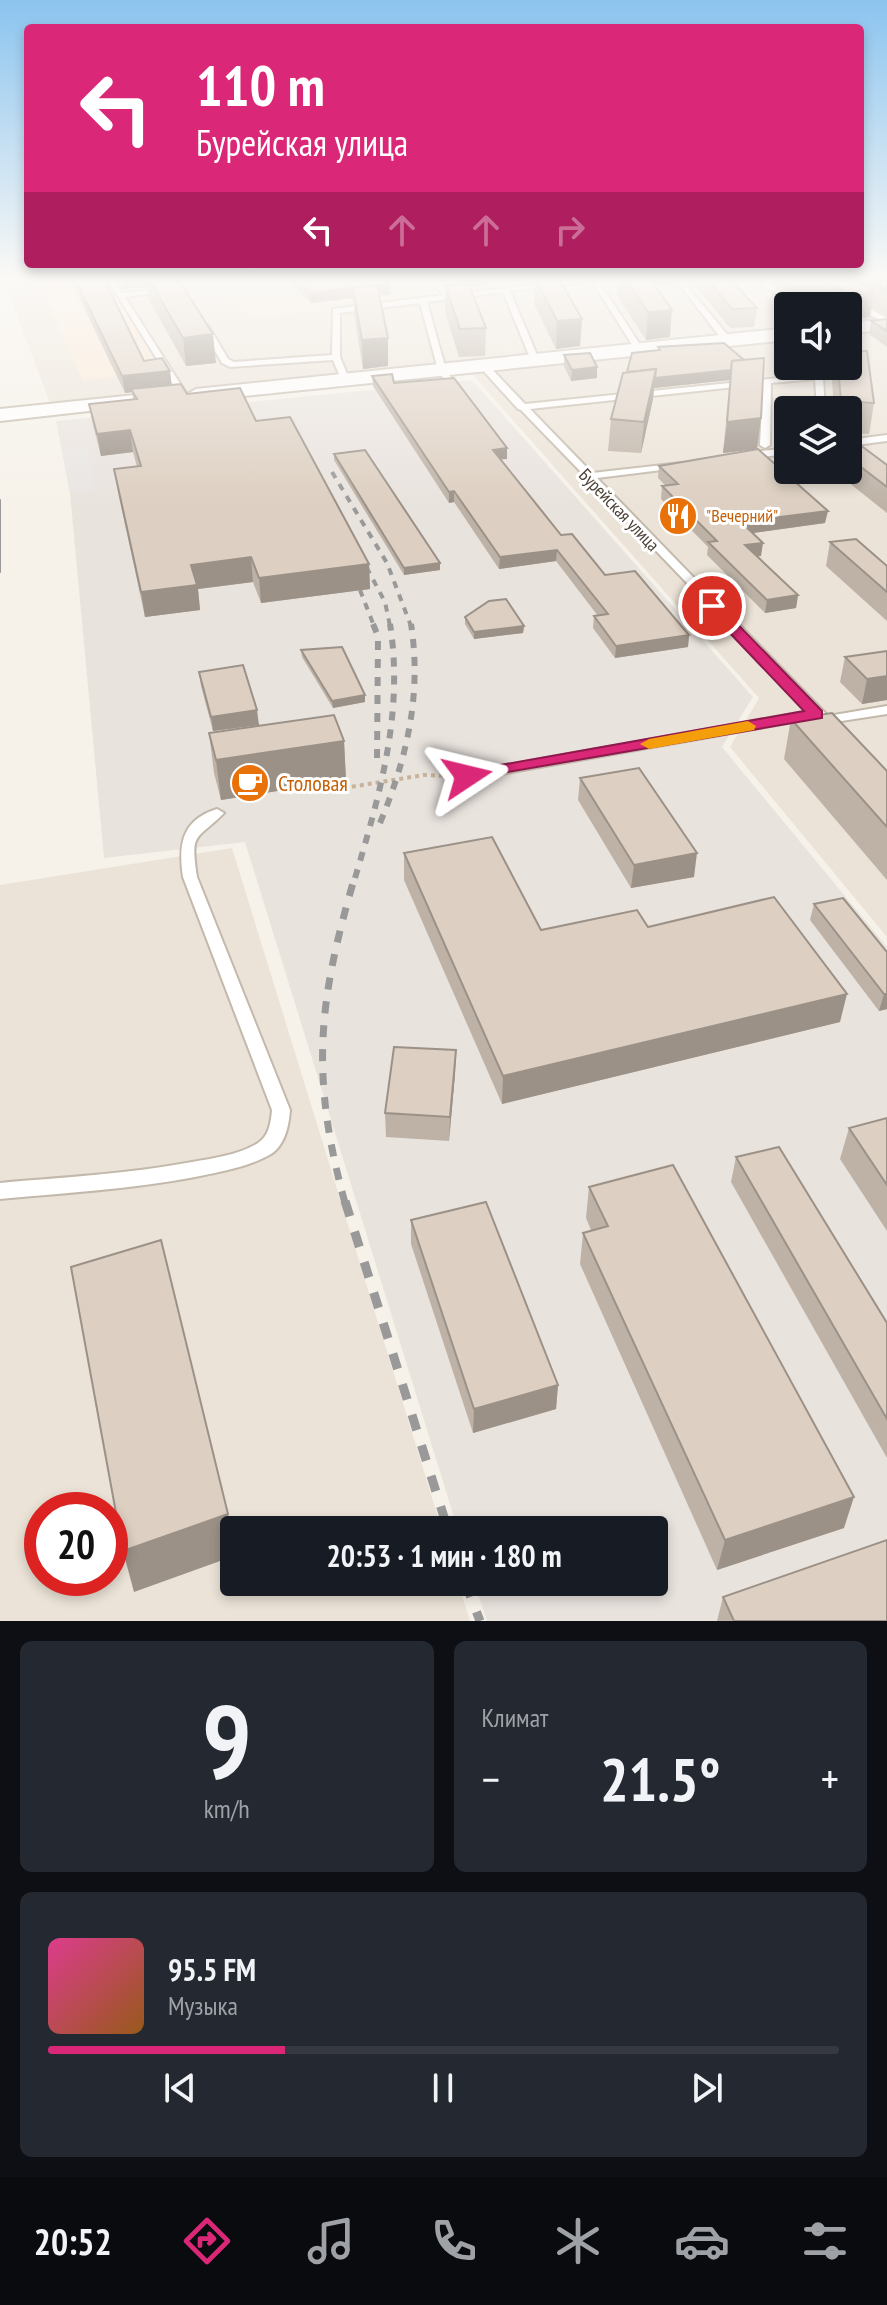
<!DOCTYPE html>
<html lang="ru">
<head>
<meta charset="utf-8">
<style>
  body { margin:0; font-family:"PT Sans Narrow",sans-serif; background:#242831; color:#f1f3f6; height:100vh; display:flex; flex-direction:column; font-size:30px; white-space:nowrap }
  * { box-sizing:border-box; margin:0 }
  p { font-size:26px; color:#9ea1a6 }
  .icon { flex:none; width:44px; height:44px; fill:none; stroke:currentColor; stroke-width:2; stroke-linecap:round; stroke-linejoin:round }
  .map { position:relative; height:1621px; overflow:hidden }
  .drawer { display:flex; flex-direction:column; gap:20px; padding:20px; background:#0d0f14; flex:1 }
  .drawer>* { flex:none }
  .top-card { position:absolute; left:24px; top:24px; width:840px; height:244px; border-radius:8px; box-shadow:0 4px 12px #0003; background:#db2777; color:#fff; overflow:hidden }
  .fabs { position:absolute; left:774px; top:292px; display:grid; gap:16px }
  .fabs a { display:grid; place-items:center; width:88px; height:88px; border-radius:8px; background:#171b24; box-shadow:0 4px 12px #0003; font-size:40px }
  .speed { position:absolute; left:24px; top:1492px; display:flex; gap:16px; font-size:40px; font-weight:700; text-align:center }
  .speed>* { display:grid; place-content:center; width:104px; height:104px; border-radius:50%; background:#171b24; box-shadow:0 4px 12px #0003; line-height:1 }
  .speed .limit { border:12px solid #d22; background:#fff; color:#111 }
  .pin { position:absolute; display:grid; place-items:center; width:68px; height:68px; color:#fff; margin:-34px; border:4px solid #fff; border-radius:50%; box-shadow:0 2px 8px #0007 }
  .me { position:absolute; width:88px; margin:-44px; rotate:80deg; stroke-linejoin:round; filter:drop-shadow(0 0 6px #0008) }
  .turn { display:flex; align-items:center; gap:28px; height:168px; padding:0 40px; font-size:36px }
  .turn .icon { width:104px; height:104px; stroke-width:2.5 }
  .turn b { display:block; font-size:56px; line-height:68px }
  .lanes { display:flex; align-items:center; height:76px; padding:0 40px; background:#0003; justify-content:center; gap:40px; direction:ltr }
  .lanes .off { opacity:.35 }
  .big { font-size:60px; font-weight:600; line-height:1.1 }
  .drawer .widget { flex:1; display:flex; flex-direction:column; justify-content:center; gap:12px; min-width:0; padding:0 28px; border-radius:12px; background:#242831 }
  .drawer .dial { align-items:center; gap:0 }
  .dial b { font-size:104px; line-height:1 }
  .song { display:flex; align-items:center; gap:24px }
  .cover { width:96px; height:96px; border-radius:12px; background:linear-gradient(135deg,hsl(330 70% 55%),hsl(30 70% 35%)) }
  .played { height:8px; border-radius:4px; background:linear-gradient(90deg,#db2777 30%,#363941 30%) }
  .keys { display:flex; justify-content:space-around; direction:ltr }
  .heat { display:flex; justify-content:space-between; align-items:center; font-size:44px; direction:ltr }
  .drawer .tiles { flex:1; display:grid; gap:20px; grid-template-columns:1fr 1fr }
  .widget:last-child { grid-column:span 2 }
  .trip { position:absolute; left:220px; top:1516px; width:448px; height:80px; border-radius:8px; background:#171b24; box-shadow:0 4px 12px #0003; font-weight:600; line-height:80px; text-align:center }
  .tab-bar { display:flex; height:128px; justify-content:space-around; align-items:center; background:#090b0e; color:#9ea1a6 }
  .tab-bar .icon { width:56px; height:56px }
  .tab-bar .active { color:#db2777 }
  .tab-bar b { font-size:36px; color:#f1f3f6 }
  .map>svg:first-child { display:block }
  .residential { fill:#ebe3d7; fill-rule:evenodd }
  .commercial { fill:#fae7d3 }
  .industrial { fill:#e9e3de }
  .education { fill:#f1e6d2 }
  .parking { fill:#e8e5e2 }
  .lines { fill:none; stroke-linecap:round; stroke-linejoin:round }
  .service-casing { stroke:#c3b9ab; stroke-width:4 }
  .tertiary-casing { stroke:#c3b9ab; stroke-width:4 }
  .path { stroke:#c7b49a; stroke-width:4; stroke-dasharray:4 4; stroke-linecap:butt }
  .service { fill:#fff; fill-rule:evenodd }
  .tertiary { fill:#fff; fill-rule:evenodd }
  .tram { stroke:#999; stroke-width:2 }
  .rail-far3 { stroke:#999; stroke-width:4; stroke-dasharray:7 7; stroke-linecap:butt }
  .rail-far2 { stroke:#999; stroke-width:6; stroke-dasharray:9 9; stroke-linecap:butt }
  .rail-far1 { stroke:#999; stroke-width:7; stroke-dasharray:12 12; stroke-linecap:butt }
  .rail { stroke:#999; stroke-width:9; stroke-dasharray:16 16; stroke-linecap:butt }
  .wall { fill:#beb2a6 }
  .shaded-wall { fill:#9b9187 }
  .building { fill:#ddcfc1; stroke:#9b9187; stroke-width:2 }
  .route { fill:#db2777; stroke:#8e194d; stroke-width:2 }
  .slow { fill:#f59e0b }
  .labels { text-anchor:middle; stroke-width:6; stroke-linejoin:round; paint-order:stroke }
  .far-street-label { font-size:18px; fill:#4c4237; stroke:#fff }
  .far-food-label { font-size:18px; fill:#c56008; stroke:#fff; text-anchor:start }
  .food-label { font-size:22px; fill:#c56008; stroke:#fff; text-anchor:start }
</style>
</head>
<body>
<div class="map">
<svg width="887" height="1621" viewBox="0 0 887 1621">
  <rect width="100%" height="100%" fill="#f6f2ea"/>
  <g class="residential">
    <path d="M3 279H887V937L730 747 759 698 464 365 52 408ZM788 306H848V366H788ZM788 410H848V470H788Z"/>
    <path d="M232 848 442 1530H234V1582H458L470 1621H0V885ZM42 1510H110V1578H42Z"/>
  </g>
  <path class="commercial" d="M37 279H106L162 372 83 381Z"/>
  <path class="industrial" d="M472 380 753 697 722 747 887 947V1621H487L474 1582H654V1530H458L245 842 104 858 70 493 56 421Z"/>
  <path class="education" d="M359 279H413L435 296 250 319 229 297Z"/>
  <path class="parking" d="M86 446 96 490 70 493 62 448Z"/>
  <g class="lines">
    <defs>
      <g id="service">
        <path d="M107 279H113L122 293 167 289 171 291 125 297 188 396 187 398 180 396Z"/>
        <path d="M429 279H436L451 295 578 279H597L643 349 636 351 592 281 510 291 539 360 535 362 531 360 503 292 427 302 446 370 454 382 450 384H447L438 370 420 303 340 313V357L349 379 345 381 341 379 333 360 230 367 222 363 201 327 208 325 228 359 234 362 332 355 333 309 444 295Z"/>
        <path d="M675 279H681L730 338V342H724Z"/>
        <path d="M769 279H780L767 284 808 306H799L758 283Z"/>
        <path d="M852 303H858L887 318V323L852 307Z"/>
        <path d="M480 363H486L525 404 819 374 830 372 836 366H844L836 376 823 378 825 410H817L815 379 771 383 770 445 765 448 760 445 763 384 530 409 592 473 681 463 683 465 678 468 597 478 828 716 887 706V714L835 722 838 727 832 731 827 730 816 718 467 780 462 779 460 776 462 773 467 772 810 711 587 479 584 478 583 474 521 410 518 409 480 367Z"/>
        <path d="M887 435V441L848 446V440Z"/>
        <path d="M788 448V454L746 459 741 456 746 453Z"/>
        <path d="M217 809 224 813C196 841 190 831 197 877L290 1110C289 1125 285 1145 271 1154 249 1167 220 1172 195 1177 131 1189 65 1193 0 1199V1183C64 1177 129 1174 192 1162 214 1158 239 1155 258 1143 269 1136 271 1122 272 1110L183 877C178 844 182 820 217 809Z"/>
      </g>
      <g id="tertiary">
        <path d="M887 319V329L848 334V322Z"/>
        <path d="M788 328V340L196 401 186 395 196 389Z"/>
        <path d="M135 395 142 397 145 401 142 405 0 421V409Z"/>
      </g>
    </defs>
    <use href="#service" class="service-casing"/>
    <use href="#tertiary" class="tertiary-casing"/>
    <path class="path" d="M344 788 424 775 453 776"/>
    <use href="#service" class="service"/>
    <use href="#tertiary" class="tertiary"/>
    <path class="tram" d="M0 500V572"/>
    <g class="rail-far3">
      <path d="M332 472 387 563 411 626"/>
      <path d="M360 555 385 602 390 626"/>
      <path d="M360 590 374 626"/>
    </g>
    <g class="rail-far2">
      <path d="M373 624 378 636 377 762"/>
      <path d="M380 823C407 758 422 694 411 624"/>
      <path d="M355 878C380 794 404 712 390 624"/>
    </g>
    <path class="rail-far1" d="M345 1203C310 1075 318 1002 355 876"/>
    <g class="rail">
      <path d="M345 1201 448 1530"/>
      <path d="M465 1582 480 1621"/>
    </g>
  </g>
  <g class="wall">
    <path d="M70 279H109L110 290 144 361 170 371 171 385 187 394 256 421 369 564 370 589 261 603 253 582 198 589 200 610 145 617 118 492 114 469 137 467 133 452 101 456 93 425 89 404 133 399 132 392 125 393Z"/>
    <path d="M116 279H178L216 363 186 366 148 298 147 287 123 289Z"/>
    <path d="M286 279H384L391 294 379 295 388 366 363 369 354 314V303H353L352 298 311 303Z"/>
    <path d="M453 279H487V285L470 287 486 328 485 356 459 357 445 312V285H459Z"/>
    <path d="M535 279H559L582 319 580 346 556 349 534 304Z"/>
    <path d="M618 279H676V285L655 286 670 337 646 340 617 295Z"/>
    <path d="M685 279H730L757 308 754 327 730 328 694 284H689Z"/>
    <path d="M776 279H887V316L871 307 870 317 848 320V306H816L775 284Z"/>
    <path d="M887 319V347L869 334 871 321Z"/>
    <path d="M724 343 761 418 757 449 723 453 730 380 654 388 653 399 641 453 608 451 611 419 627 372 658 350V347Z"/>
    <path d="M564 355 597 367V378L571 381 564 366Z"/>
    <path d="M834 366H848L874 403 869 434 848 433V410H834L832 380Z"/>
    <path d="M372 376 394 383 507 459H501L561 535 605 575 689 635 688 647 615 658 593 628 594 616H598L556 561 499 569 454 502 449 503 373 386Z"/>
    <path d="M848 436 887 465V513L833 470H848Z"/>
    <path d="M334 454 440 563V570L404 575 334 460Z"/>
    <path d="M659 466 825 523 752 533 761 556H757L798 595 796 608 765 613 707 555 708 547 661 499 662 486H666L658 478Z"/>
    <path d="M830 542 887 566V621L826 566Z"/>
    <path d="M465 617 524 626 523 633 474 639 465 624Z"/>
    <path d="M301 650 365 695V702L333 708 302 657Z"/>
    <path d="M887 651V700L862 704 840 682 845 657Z"/>
    <path d="M199 672 259 725 213 731 201 686Z"/>
    <path d="M791 719 887 771V880L784 759Z"/>
    <path d="M209 733 344 741 346 780 221 800 214 773Z"/>
    <path d="M580 778 694 877 631 888 578 800Z"/>
    <path d="M404 853 541 930 648 927 840 1022 502 1104 404 880Z"/>
    <path d="M814 904 887 952V1009L879 1011 810 920Z"/>
    <path d="M456 1050 455 1074 449 1141 386 1137 385 1113Z"/>
    <path d="M887 1118V1231L840 1159 849 1128Z"/>
    <path d="M736 1157 887 1323V1458L731 1182Z"/>
    <path d="M589 1187 844 1528 717 1570 580 1264 583 1233 591 1230 586 1218Z"/>
    <path d="M411 1220 558 1385 556 1409 473 1433 411 1244Z"/>
    <path d="M723 1597 887 1621H717Z"/>
  </g>
  <g class="shaded-wall">
    <path d="M103 279H109L110 290Z"/>
    <path d="M122 279H146L147 287 123 289Z"/>
    <path d="M462 279H487V285L462 288Z"/>
    <path d="M857 279H887V290L874 283 873 291H874L870 317 848 320V306H847L849 294 854 293Z"/>
    <path d="M390 284 391 294 376 296 375 286Z"/>
    <path d="M352 288V298L311 303 310 293Z"/>
    <path d="M672 310 670 337 646 340 648 312Z"/>
    <path d="M582 319 580 346 556 349 557 321Z"/>
    <path d="M213 334 216 363 186 366 183 338Z"/>
    <path d="M388 338V366L363 369 362 340Z"/>
    <path d="M597 367V378L571 381 572 370Z"/>
    <path d="M731 370 730 380 654 388 653 399 641 453 644 422 625 381Z"/>
    <path d="M170 371 172 388 131 389 132 392 125 393 122 376Z"/>
    <path d="M761 418 757 449 723 453 727 422Z"/>
    <path d="M130 430 133 452 101 456 97 434Z"/>
    <path d="M507 448V459L493 460V450Z"/>
    <path d="M454 491V502L449 503V492Z"/>
    <path d="M828 511 825 523 739 535 741 522Z"/>
    <path d="M763 543 761 556 744 558 745 545Z"/>
    <path d="M557 550 556 561 499 569 500 557Z"/>
    <path d="M251 557 253 582 198 589 200 610 145 617 141 592 191 565Z"/>
    <path d="M440 563V570L404 575V568Z"/>
    <path d="M369 564 370 589 261 603 259 578Z"/>
    <path d="M798 595 796 608 765 613 767 600Z"/>
    <path d="M524 626 523 633 474 639V632Z"/>
    <path d="M689 635 688 647 615 658 616 646Z"/>
    <path d="M887 676V700L862 704 867 679Z"/>
    <path d="M365 695V702L333 708 332 701Z"/>
    <path d="M257 710 259 725 213 731 211 717Z"/>
    <path d="M344 741 346 780 221 800 216 760Z"/>
    <path d="M697 853 694 877 631 888 634 865Z"/>
    <path d="M847 994 840 1022 502 1104 503 1076Z"/>
    <path d="M884 994H887V1009L879 1011Z"/>
    <path d="M456 1050 455 1074 449 1141 450 1117Z"/>
    <path d="M558 1385 556 1409 473 1433 474 1409Z"/>
    <path d="M854 1497 844 1528 717 1570 725 1540Z"/>
    <path d="M228 1514 234 1544V1556L134 1592 123 1551Z"/>
  </g>
  <g class="building">
    <path d="M75 279H104L144 361 162 358 170 371 122 376Z"/>
    <path d="M149 279H178L213 334 183 338Z"/>
    <path d="M296 279H384L390 284 353 288 354 293H352V288L310 293Z"/>
    <path d="M536 279H559L582 319 557 321Z"/>
    <path d="M626 279H650L672 310 648 312Z"/>
    <path d="M707 279H730L757 308 732 309Z"/>
    <path d="M819 279H851L874 291 849 294Z"/>
    <path d="M887 281V290L874 283Z"/>
    <path d="M377 285 388 338 362 340 353 288Z"/>
    <path d="M445 285H469L486 328 460 329Z"/>
    <path d="M887 319V331L871 321Z"/>
    <path d="M724 343 744 360 732 361 731 370 655 378 656 369 627 372 632 353 660 350 658 347Z"/>
    <path d="M848 351H867L874 403 841 401 838 366H848Z"/>
    <path d="M590 353 597 367 572 370 564 355Z"/>
    <path d="M764 358 761 418 727 422 732 361Z"/>
    <path d="M656 369 644 422 611 419 623 373Z"/>
    <path d="M392 374 394 383 454 378 507 448 493 450 561 535 572 534 605 575 635 571 689 635 616 646 594 616 608 614 557 550 500 557 454 491 449 492 372 376Z"/>
    <path d="M181 384 187 394 240 388 256 421 290 417 369 564 259 578 251 557 191 565 197 585 141 592 114 469 141 466 130 430 97 434 89 404 137 399 131 389Z"/>
    <path d="M848 436 887 465V487L848 457Z"/>
    <path d="M758 449 828 511 741 522 763 543 745 545 798 595 767 600 708 542 717 541 662 486 678 484 659 466Z"/>
    <path d="M365 450 440 563 404 568 334 454Z"/>
    <path d="M856 539 887 566V592L830 542Z"/>
    <path d="M506 599 524 626 474 632 465 617 489 601Z"/>
    <path d="M342 647 365 695 332 701 301 650Z"/>
    <path d="M887 651V676L867 679 845 657Z"/>
    <path d="M243 665 257 710 211 717 199 672Z"/>
    <path d="M832 713 887 771V827L791 719Z"/>
    <path d="M334 715 344 741 216 760 209 733Z"/>
    <path d="M639 768 697 853 634 865 580 778Z"/>
    <path d="M492 837 541 930 637 910 648 927 774 897 847 994 503 1076 404 853Z"/>
    <path d="M843 898 887 952V994H884L814 904Z"/>
    <path d="M394 1047 456 1050 450 1117 385 1113Z"/>
    <path d="M887 1118V1185L849 1128Z"/>
    <path d="M779 1147 887 1323V1419L736 1157Z"/>
    <path d="M673 1165 854 1497 725 1540 583 1233 608 1226 589 1187Z"/>
    <path d="M486 1202 558 1385 474 1409 411 1220Z"/>
    <path d="M161 1240 228 1514 123 1551 71 1267Z"/>
    <path d="M887 1540V1621H734L723 1597Z"/>
  </g>
  <linearGradient id="sky" x2="0" y2="1"><stop stop-color="#8bc4ef"/><stop offset="0.55" stop-color="#fbf9f6"/><stop offset="1" stop-color="#fbf9f6" stop-opacity="0"/></linearGradient>
  <rect width="887" height="506" fill="url(#sky)"/>
  <path class="route" d="M707 603H717L822 711V718L461 780V773L467 771 804 711 707 609Z"/>
  <path class="slow" d="M748 721 756 726 754 730 649 749 640 744 649 739Z"/>
  <defs>
    <symbol id="restaurant-disc" viewBox="-11 -11 22 22"><circle r="9.5" fill="#e8710a" stroke="#fff"/><path d="M-5-6h1v4h1v-4h1v4h1v-4h1v5L-1.5 .5V6h-2V.5L-5-1ZM5-6V6H3V1.5H1.5Q1.5-4 5-6Z" fill="#fff"/></symbol>
    <symbol id="cafe-disc" viewBox="-11 -11 22 22"><circle r="9.5" fill="#e8710a" stroke="#fff"/><path d="M-5.5-4.5H6V0H3Q3 3.5 0 3.5H-2.5Q-5.5 3.5-5.5 0ZM3-3.2v2h1.7v-2ZM-6 4.5H4V6H-6Z" fill="#fff"/></symbol>
  </defs>
  <g fill-rule="evenodd">
    <use href="#restaurant-disc" x="656" y="494" width="44" height="44"/>
    <use href="#cafe-disc" x="228" y="761" width="44" height="44"/>
  </g>
  <g class="labels">
    <g class="far-street-label">
      <text transform="translate(619 510) rotate(46)" y="6">Бурейская улица</text>
    </g>
    <g class="far-food-label">
      <text x="706" y="522">"Вечерний"</text>
    </g>
    <g class="food-label">
      <text x="278" y="791">Столовая</text>
    </g>
  </g>
</svg>
<div class="fabs">
<a><svg class="icon" aria-label="sound" viewBox="0 0 24 24"><path d="M4 9h4l5-4v14l-5-4H4zM17 9q2 3 0 6"/></svg></a>
<a><svg class="icon" aria-label="layers" viewBox="0 0 24 24"><path d="M12 4l9 5-9 5-9-5zM3 14l9 5 9-5"/></svg></a>
</div>
<div class="speed"><div class="limit">20</div></div>
<div class="pin" style="left:712px;top:606px;background:#d93025"><svg class="icon" aria-label="arrive" viewBox="0 0 24 24"><path d="M6 21V4h12l-3 4 3 4H6"/></svg></div>
<svg class="me" style="left:467px;top:776px" viewBox="-20 -20 40 40"><path d="M0-17L14 15 0 8-14 15z" fill="#db2777" stroke="#fff" stroke-width="4"/></svg>
<div class="trip">20:53 · 1 мин · 180 m</div>
<div class="top-card">
<div class="turn"><svg class="icon" aria-label="left" viewBox="0 0 24 24"><path d="M17 20v-9H6M10 6l-5 5 5 5"/></svg><div><b>110 m</b>Бурейская улица</div></div>
<div class="lanes"><svg class="icon" aria-label="left" viewBox="0 0 24 24"><path d="M17 20v-9H6M10 6l-5 5 5 5"/></svg><svg class="icon off" aria-label="ahead" viewBox="0 0 24 24"><path d="M12 20V5M6 11l6-6 6 6"/></svg><svg class="icon off" aria-label="ahead" viewBox="0 0 24 24"><path d="M12 20V5M6 11l6-6 6 6"/></svg><svg class="icon off" aria-label="right" viewBox="0 0 24 24"><path d="M7 20v-9h11M14 6l5 5-5 5"/></svg></div>
</div>
</div>
<section class="drawer">
<div class="tiles">
<div class="widget dial"><b>9</b><p>km/h</p></div>
<div class="widget"><p>Климат</p>
<div class="heat"><a>−</a><b class="big">21.5°</b><a>+</a></div>
</div>
<div class="widget">
<div class="song"><i class="cover"></i><div><b>95.5 FM</b><p>Музыка</p></div></div>
<div class="played"></div>
<div class="keys"><svg class="icon" aria-label="previous" viewBox="0 0 24 24"><path d="M18 5L8 12l10 7zM5 5v14"/></svg><svg class="icon" aria-label="pause" viewBox="0 0 24 24"><path d="M8 5v14M16 5v14"/></svg><svg class="icon" aria-label="next" viewBox="0 0 24 24"><path d="M6 5l10 7-10 7zM19 5v14"/></svg></div>
</div>
</div>
</section>
<nav class="tab-bar">
<b>20:52</b>
<svg class="icon active" aria-label="directions" viewBox="0 0 24 24"><path d="M12 3l9 9-9 9-9-9zM9 14v-3h6M13 9l2 2-2 2"/></svg>
<svg class="icon" aria-label="music" viewBox="0 0 24 24"><path d="M9 18V5l10-2v13"/><circle cx="6" cy="18" r="3"/><circle cx="16" cy="16" r="3"/></svg>
<svg class="icon" aria-label="phone" viewBox="0 0 24 24"><path d="M5 4h4l2 5-3 2q2 4 5 5l2-3 5 2v4C11 20 4 13 5 4z"/></svg>
<svg class="icon" aria-label="climate" viewBox="0 0 24 24"><path d="M12 3v18M4 7l16 10M4 17L20 7"/></svg>
<svg class="icon" aria-label="car" viewBox="0 0 24 24"><path d="M5 17H2v-5l4-1 3-4h7l3 4 3 1v5h-3M9 17h6M6 11h13"/><circle cx="7" cy="17" r="2"/><circle cx="17" cy="17" r="2"/></svg>
<svg class="icon" aria-label="filters" viewBox="0 0 24 24"><path d="M4 7h16M4 17h16"/><circle cx="9" cy="7" r="2"/><circle cx="15" cy="17" r="2"/></svg>
</nav>
</body>
</html>
